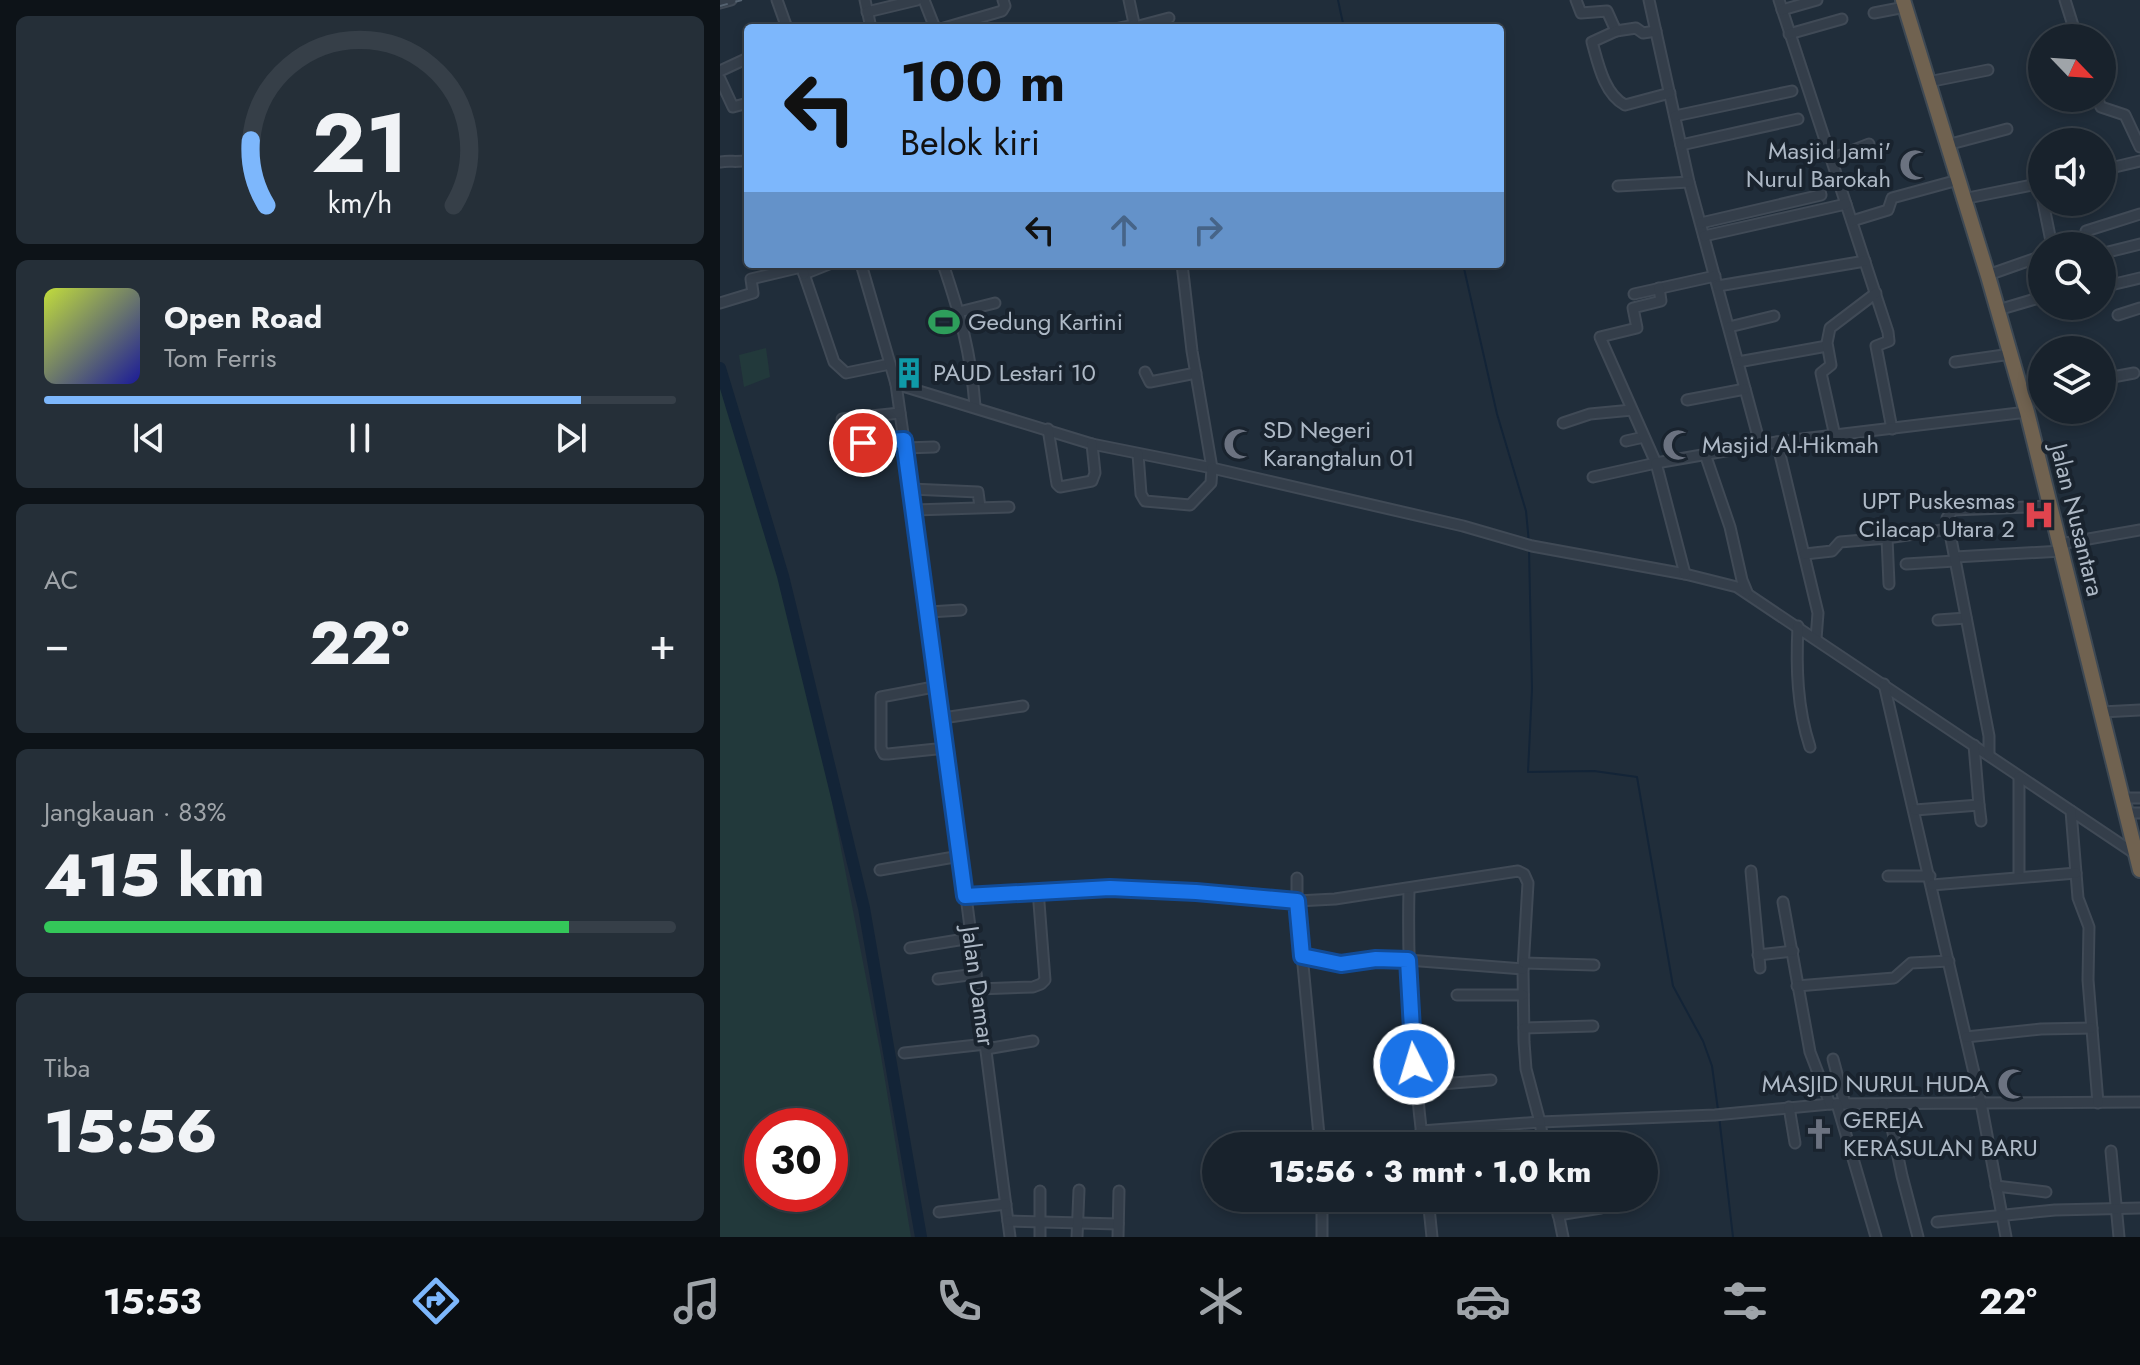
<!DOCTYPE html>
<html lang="id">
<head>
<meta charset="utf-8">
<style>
  body { margin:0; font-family:Jost,sans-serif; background:#252f38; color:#f1f3f6; height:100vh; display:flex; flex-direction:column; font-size:30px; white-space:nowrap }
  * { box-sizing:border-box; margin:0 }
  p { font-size:26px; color:#9fa4a9 }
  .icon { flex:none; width:44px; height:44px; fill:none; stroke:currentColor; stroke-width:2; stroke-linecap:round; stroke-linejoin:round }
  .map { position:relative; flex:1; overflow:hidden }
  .details { display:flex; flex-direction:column; gap:16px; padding:16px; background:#0d1318; width:720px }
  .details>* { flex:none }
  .guide { position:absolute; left:24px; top:24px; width:760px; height:244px; border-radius:8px; box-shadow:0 4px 12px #0003,0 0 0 2px #363f48; background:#7db7fc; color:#111; overflow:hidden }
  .needle { width:52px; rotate:115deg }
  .buttons { position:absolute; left:1308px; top:24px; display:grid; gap:16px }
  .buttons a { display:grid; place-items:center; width:88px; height:88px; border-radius:50%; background:#18222c; box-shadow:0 4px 12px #0003,0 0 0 2px #363f48; font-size:40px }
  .speed { position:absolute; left:24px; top:1108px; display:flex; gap:16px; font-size:40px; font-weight:700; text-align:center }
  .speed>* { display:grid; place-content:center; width:104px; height:104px; border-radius:50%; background:#18222c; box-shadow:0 4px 12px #0003,0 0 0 2px #363f48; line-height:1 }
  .speed .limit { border:12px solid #d22; background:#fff; color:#111 }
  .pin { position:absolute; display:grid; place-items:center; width:68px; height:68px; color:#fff; margin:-34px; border:4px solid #fff; border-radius:50%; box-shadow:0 2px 8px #0007 }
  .me { position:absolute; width:88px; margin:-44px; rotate:355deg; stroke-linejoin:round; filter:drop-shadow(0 0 6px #0008) }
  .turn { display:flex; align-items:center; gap:28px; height:168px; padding:0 24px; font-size:36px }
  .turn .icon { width:104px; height:104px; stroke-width:2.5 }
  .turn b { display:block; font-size:56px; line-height:68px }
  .lanes { display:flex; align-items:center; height:76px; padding:0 24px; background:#0003; justify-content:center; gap:40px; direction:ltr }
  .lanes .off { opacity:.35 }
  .big { font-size:60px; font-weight:800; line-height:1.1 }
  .details .card { flex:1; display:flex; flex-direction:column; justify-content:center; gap:12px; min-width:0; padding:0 28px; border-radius:12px; background:#252f38 }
  .details .dial { align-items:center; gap:0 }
  .dial svg { height:208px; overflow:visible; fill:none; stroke:#363f48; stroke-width:7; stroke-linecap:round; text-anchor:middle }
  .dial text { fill:#f1f3f6; stroke:none }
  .song { display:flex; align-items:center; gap:24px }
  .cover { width:96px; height:96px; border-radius:12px; background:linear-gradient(135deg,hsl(70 70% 55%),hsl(240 70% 35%)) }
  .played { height:8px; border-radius:4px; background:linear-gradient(90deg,#7db7fc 85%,#363f48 85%) }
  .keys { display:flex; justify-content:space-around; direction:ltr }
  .heat { display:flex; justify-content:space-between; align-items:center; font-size:44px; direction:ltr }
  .charge { height:12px; border-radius:6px; background:linear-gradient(90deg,#34c759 83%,#363f48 0) }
  .trip { position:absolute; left:482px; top:1132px; width:456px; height:80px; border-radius:40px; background:#18222c; box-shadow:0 4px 12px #0003,0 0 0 2px #363f48; font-weight:800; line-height:80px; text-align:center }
  .dock { display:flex; height:128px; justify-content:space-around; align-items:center; background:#0a0e12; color:#9fa4a9 }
  .dock .icon { width:56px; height:56px }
  .dock .selected { color:#7db7fc }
  .dock b { font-size:36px; color:#f1f3f6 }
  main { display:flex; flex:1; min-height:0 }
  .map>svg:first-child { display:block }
  .green { fill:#22393b; fill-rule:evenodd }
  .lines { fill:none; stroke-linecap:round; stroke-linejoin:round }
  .stream { stroke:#132437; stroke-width:2 }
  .river { stroke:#132437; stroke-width:12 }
  .minor-casing { stroke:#404a56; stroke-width:13 }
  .highway-casing { stroke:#3e4954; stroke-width:18 }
  .minor { stroke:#343e4a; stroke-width:9 }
  .highway { stroke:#706250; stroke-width:14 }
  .rail { stroke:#556371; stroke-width:2; stroke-dasharray:8 8; stroke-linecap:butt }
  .route-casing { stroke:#114b97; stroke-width:20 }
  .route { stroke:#1a73e8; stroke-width:14 }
  .labels { text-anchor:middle; stroke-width:8; stroke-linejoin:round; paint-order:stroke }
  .poi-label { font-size:24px; fill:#aeb9c6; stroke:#19232e; text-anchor:start }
  .street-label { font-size:24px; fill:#aeb9c6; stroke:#19232e }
</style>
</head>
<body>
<main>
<section class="details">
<div class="card dial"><svg viewBox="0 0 100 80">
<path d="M14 69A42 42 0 1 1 86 69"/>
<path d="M14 69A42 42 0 0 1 8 44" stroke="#7db7fc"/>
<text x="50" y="56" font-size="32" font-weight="700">21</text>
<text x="50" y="72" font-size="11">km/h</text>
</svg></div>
<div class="card">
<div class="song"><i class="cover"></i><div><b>Open Road</b><p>Tom Ferris</p></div></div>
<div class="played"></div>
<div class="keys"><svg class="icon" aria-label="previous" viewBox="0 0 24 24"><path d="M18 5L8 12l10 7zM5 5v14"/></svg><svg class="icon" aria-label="pause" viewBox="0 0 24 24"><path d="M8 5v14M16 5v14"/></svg><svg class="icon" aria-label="next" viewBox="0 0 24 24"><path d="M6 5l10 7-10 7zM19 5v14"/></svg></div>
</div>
<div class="card"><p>AC</p>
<div class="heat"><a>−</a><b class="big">22°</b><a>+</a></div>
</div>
<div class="card"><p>Jangkauan · 83%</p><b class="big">415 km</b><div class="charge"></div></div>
<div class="card"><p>Tiba</p><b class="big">15:56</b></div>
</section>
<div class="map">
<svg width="1420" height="1237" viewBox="0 0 1420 1237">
  <rect width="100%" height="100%" fill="#202d3a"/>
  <g class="green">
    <path d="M46 348 50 377 24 387 19 355Z"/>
    <path d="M0 382 87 673 160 1050 191 1237H0ZM42 1126H110V1194H42Z"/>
  </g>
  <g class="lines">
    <g class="stream">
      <path d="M618 0 624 28"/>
      <path d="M743 264 777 414 806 511 809 543"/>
      <path d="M809 549 812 689 808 772 874 771 917 777 953 986 983 1041 992 1066 998 1110"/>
      <path d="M999 1116 1013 1237"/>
    </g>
    <path class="river" d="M0 368 63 576 144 908 201 1237"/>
    <defs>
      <g id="minor">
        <path d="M57 0 67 28"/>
        <path d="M145 0 151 28"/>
        <path d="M204 0 215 28"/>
        <path d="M409 0 415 28"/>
        <path d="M856 0 861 13 887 11 896 31 916 28 923 33 936 31"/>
        <path d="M929 0 969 182 1040 444"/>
        <path d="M1059 0 1168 332 1169 341 1156 346 1172 429"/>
        <path d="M1345 0 1357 38"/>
        <path d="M0 3 11 0"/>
        <path d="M1062 10 1097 0"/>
        <path d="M147 12 197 0"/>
        <path d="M1154 13 1185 7"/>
        <path d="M415 27 449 18"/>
        <path d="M224 28 282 11 285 6 283 0"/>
        <path d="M399 28 414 25"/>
        <path d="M896 31 872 42C878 63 884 94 905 105L950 93"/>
        <path d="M1069 34 1122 19"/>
        <path d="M0 71 28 58"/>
        <path d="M0 79 13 107 28 103"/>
        <path d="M1208 82 1268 70"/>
        <path d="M1377 98 1381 107 1405 115 1420 147"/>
        <path d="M955 116 1072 91"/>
        <path d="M961 145 1078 119"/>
        <path d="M1227 145 1287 129"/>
        <path d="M1111 159 1149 144"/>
        <path d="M0 162C11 160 16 163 28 160"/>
        <path d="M1382 170 1420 161"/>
        <path d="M898 186 969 182"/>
        <path d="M1243 199 1322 183"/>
        <path d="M1323 202 1332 246"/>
        <path d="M1132 221 1168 210 1172 198 1238 180"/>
        <path d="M981 223 1101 195 1098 183 1118 178"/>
        <path d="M1366 231 1420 214"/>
        <path d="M984 236 1126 204"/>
        <path d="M1332 246 1352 242"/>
        <path d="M1388 252 1420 244"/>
        <path d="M109 264 84 274 114 362 126 373 170 364"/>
        <path d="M141 264 176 384 223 718 290 1237"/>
        <path d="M223 264C240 314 251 353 255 406"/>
        <path d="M1268 275 1322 256"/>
        <path d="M998 286 1145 261"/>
        <path d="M1382 287 1420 278"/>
        <path d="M914 294 995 276"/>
        <path d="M0 303 33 293 31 279 77 268 80 264 84 274"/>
        <path d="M1278 310 1322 297"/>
        <path d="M239 312 275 303"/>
        <path d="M1398 315 1420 308"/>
        <path d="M1009 327 1054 316"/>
        <path d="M1018 362 1107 346"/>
        <path d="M1235 362 1291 354"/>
        <path d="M425 372 430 382 476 373"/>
        <path d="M1382 379 1414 373"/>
        <path d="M176 384 372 444 492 468 472 351 462 264"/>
        <path d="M1301 392 1322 389"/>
        <path d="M967 400 1025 389"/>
        <path d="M122 419 180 413"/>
        <path d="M843 423 870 414 912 410"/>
        <path d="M328 429 337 484 340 487 372 481 375 473 372 444"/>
        <path d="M1115 436 1101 373 1111 365 1107 343 1110 328 1156 293"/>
        <path d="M906 441 924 437"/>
        <path d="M1057 442 1098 613 1096 639"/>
        <path d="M131 444 184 440"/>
        <path d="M185 448 214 447"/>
        <path d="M418 454 421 494 425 501 470 505 491 483 492 468 743 526 812 546 965 574 1017 587 1417 855"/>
        <path d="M985 454 1010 527 1022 580 1027 592"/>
        <path d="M873 477 936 463 880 337 917 328 913 308 941 301 939 288"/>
        <path d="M191 489 258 492 260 507"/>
        <path d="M194 510 289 507"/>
        <path d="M1167 538 1229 529"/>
        <path d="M1340 544 1420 530"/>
        <path d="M1085 554 1112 551 1120 542 1167 538 1169 584"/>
        <path d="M1235 557 1342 551"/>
        <path d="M1186 564 1235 561"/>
        <path d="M965 574 936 463 1057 442 1307 412"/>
        <path d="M209 612 241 610"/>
        <path d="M1218 620 1246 618"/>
        <path d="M1078 626C1076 667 1077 708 1090 747"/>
        <path d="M1164 684 1261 1103 1420 1102"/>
        <path d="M219 686 161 697V748L164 754H168L226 748"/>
        <path d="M1382 712 1420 710"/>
        <path d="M223 718 303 706"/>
        <path d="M1254 745 1259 805"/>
        <path d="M1269 755V736L1227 518 1233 510 1330 506"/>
        <path d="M1299 777V876"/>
        <path d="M1403 798H1420"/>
        <path d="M1195 810 1259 805 1261 821"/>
        <path d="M1351 811 1358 898 1369 927 1368 980 1378 1103"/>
        <path d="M1407 813H1420"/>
        <path d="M160 870 240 856"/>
        <path d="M1031 871 1040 968"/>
        <path d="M1168 876H1210"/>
        <path d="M577 878V901L600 1146"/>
        <path d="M1212 885 1356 873"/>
        <path d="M689 889C687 976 693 1060 703 1146"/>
        <path d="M245 896 390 888 476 892 577 901 615 899 798 871 804 874 808 883 803 969 804 1042 806 1069 820 1122 995 1115 1110 1104 1261 1103 1286 1237"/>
        <path d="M1063 902 1090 1052 1110 1104"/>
        <path d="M190 948 251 938"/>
        <path d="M1038 955 1073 951"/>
        <path d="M582 956 621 964 656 959 688 960 803 969"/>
        <path d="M804 963 874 965"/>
        <path d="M218 979 256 974"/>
        <path d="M1077 986 1174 978 1191 963 1229 961"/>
        <path d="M258 989 313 987 321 984 325 980 318 890"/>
        <path d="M737 995H803"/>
        <path d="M804 1028 873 1026"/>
        <path d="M1246 1037 1321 1029 1372 1028"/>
        <path d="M266 1049 313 1041"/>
        <path d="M184 1053 266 1044"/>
        <path d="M1113 1059 1125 1104"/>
        <path d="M696 1086 771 1080"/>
        <path d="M1117 1104 1156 1237"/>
        <path d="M1163 1104 1172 1128 1182 1176 1198 1237"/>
        <path d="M1069 1107 1075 1143"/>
        <path d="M701 1131 820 1122 824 1146"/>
        <path d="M1391 1151 1399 1237"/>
        <path d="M1276 1186 1326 1192"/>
        <path d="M708 1198 712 1237"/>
        <path d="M835 1198 843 1237"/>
        <path d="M219 1212 286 1204"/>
        <path d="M838 1215 881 1208 890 1198"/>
        <path d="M288 1221 398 1224"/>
        <path d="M1217 1222 1335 1210 1420 1208"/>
        <path d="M320 1237V1191"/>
        <path d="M357 1237 359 1190"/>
        <path d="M398 1237 399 1191"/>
        <path d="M602 1237V1198"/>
      </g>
      <path id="highway" d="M1183 0 1268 276 1307 412 1420 870"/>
    </defs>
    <use href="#minor" class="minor-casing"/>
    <use href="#highway" class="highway-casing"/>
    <use href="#minor" class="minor"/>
    <use href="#highway" class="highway"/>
    <path class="rail" d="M0 6 22 0"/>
  </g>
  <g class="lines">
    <defs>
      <path id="route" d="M143 443 184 440 245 896 390 888 476 892 577 901 582 956 621 964 656 959 688 960 694 1064"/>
    </defs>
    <use href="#route" class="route-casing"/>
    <use href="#route" class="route"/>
  </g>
  <defs>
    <symbol id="mosque-bare" viewBox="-9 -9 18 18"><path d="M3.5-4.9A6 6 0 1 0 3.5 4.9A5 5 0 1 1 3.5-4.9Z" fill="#6b7280" stroke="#19232e" stroke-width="2.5" paint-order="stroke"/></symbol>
    <symbol id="stadium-bare" viewBox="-9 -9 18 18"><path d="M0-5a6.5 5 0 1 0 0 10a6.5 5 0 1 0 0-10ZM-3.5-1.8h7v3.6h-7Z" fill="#2e9e5b" stroke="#19232e" stroke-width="2.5" paint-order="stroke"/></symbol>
    <symbol id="building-bare" viewBox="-9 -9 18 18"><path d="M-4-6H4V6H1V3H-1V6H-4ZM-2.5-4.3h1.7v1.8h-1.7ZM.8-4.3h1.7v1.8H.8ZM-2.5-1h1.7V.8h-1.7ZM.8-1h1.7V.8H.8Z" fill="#0f9aa8" stroke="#19232e" stroke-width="2.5" paint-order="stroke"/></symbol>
    <symbol id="hospital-bare" viewBox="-9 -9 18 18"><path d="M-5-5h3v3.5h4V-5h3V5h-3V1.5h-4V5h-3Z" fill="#e0444e" stroke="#19232e" stroke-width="2.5" paint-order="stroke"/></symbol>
    <symbol id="church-bare" viewBox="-9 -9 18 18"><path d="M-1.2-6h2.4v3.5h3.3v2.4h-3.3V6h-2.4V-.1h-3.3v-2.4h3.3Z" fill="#6b7280" stroke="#19232e" stroke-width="2.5" paint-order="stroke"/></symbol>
  </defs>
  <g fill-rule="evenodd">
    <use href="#mosque-bare" x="1173" y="143" width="44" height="44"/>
    <use href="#stadium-bare" x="202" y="300" width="44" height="44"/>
    <use href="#building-bare" x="167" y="351" width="44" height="44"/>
    <use href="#mosque-bare" x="497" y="422" width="44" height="44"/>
    <use href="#mosque-bare" x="936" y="423" width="44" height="44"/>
    <use href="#hospital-bare" x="1297" y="493" width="44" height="44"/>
    <use href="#mosque-bare" x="1271" y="1062" width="44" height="44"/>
    <use href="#church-bare" x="1077" y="1112" width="44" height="44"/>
  </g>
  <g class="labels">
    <g class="poi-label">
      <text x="1171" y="159" text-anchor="end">Masjid Jami'<tspan x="1171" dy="28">Nurul Barokah</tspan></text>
      <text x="248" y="330">Gedung Kartini</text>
      <text x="213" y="381">PAUD Lestari 10</text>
      <text x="543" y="438">SD Negeri<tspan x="543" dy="28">Karangtalun 01</tspan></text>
      <text x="982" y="453">Masjid Al-Hikmah</text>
      <text x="1295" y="509" text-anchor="end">UPT Puskesmas<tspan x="1295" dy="28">Cilacap Utara 2</tspan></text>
      <text x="1269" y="1092" text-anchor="end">MASJID NURUL HUDA</text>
      <text x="1123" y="1128">GEREJA<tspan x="1123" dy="28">KERASULAN BARU</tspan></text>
    </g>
    <g class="street-label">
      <text transform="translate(1357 520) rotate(76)" y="8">Jalan Nusantara</text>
      <text transform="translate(258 986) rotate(82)" y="8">Jalan Damar</text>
    </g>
  </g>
</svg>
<div class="buttons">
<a><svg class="needle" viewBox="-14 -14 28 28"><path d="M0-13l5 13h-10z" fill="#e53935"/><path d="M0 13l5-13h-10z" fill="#9fa4a9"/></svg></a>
<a><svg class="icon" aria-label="sound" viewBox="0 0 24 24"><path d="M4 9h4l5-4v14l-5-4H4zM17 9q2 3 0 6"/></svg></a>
<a><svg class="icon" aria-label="search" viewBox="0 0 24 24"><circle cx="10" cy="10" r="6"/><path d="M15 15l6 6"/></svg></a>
<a><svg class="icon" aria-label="layers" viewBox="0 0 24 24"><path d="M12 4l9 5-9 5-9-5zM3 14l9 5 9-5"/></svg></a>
</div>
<div class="speed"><div class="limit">30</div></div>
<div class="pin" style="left:143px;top:443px;background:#d93025"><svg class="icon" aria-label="arrive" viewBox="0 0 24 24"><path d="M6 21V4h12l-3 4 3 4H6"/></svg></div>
<svg class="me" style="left:694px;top:1064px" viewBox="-20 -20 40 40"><circle r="17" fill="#1a73e8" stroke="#fff" stroke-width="3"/><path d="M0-11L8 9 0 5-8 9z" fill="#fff"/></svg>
<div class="trip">15:56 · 3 mnt · 1.0 km</div>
<div class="guide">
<div class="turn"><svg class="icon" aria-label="left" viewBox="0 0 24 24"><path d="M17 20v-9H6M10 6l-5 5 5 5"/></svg><div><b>100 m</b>Belok kiri</div></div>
<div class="lanes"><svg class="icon" aria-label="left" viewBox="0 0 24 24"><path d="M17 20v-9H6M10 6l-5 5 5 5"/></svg><svg class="icon off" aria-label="ahead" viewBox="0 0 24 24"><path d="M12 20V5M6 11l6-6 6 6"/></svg><svg class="icon off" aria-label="right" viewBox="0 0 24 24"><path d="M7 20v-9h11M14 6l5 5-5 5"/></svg></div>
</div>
</div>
</main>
<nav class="dock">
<b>15:53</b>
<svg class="icon selected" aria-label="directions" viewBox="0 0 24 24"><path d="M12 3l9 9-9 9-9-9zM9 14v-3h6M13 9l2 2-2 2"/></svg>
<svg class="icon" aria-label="music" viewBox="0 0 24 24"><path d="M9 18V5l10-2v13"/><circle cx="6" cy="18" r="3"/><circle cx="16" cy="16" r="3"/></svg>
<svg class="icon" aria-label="phone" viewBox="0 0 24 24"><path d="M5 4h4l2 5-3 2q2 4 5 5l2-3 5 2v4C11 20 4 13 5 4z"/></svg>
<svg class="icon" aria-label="climate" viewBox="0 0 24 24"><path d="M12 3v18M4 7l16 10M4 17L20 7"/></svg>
<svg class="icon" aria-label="car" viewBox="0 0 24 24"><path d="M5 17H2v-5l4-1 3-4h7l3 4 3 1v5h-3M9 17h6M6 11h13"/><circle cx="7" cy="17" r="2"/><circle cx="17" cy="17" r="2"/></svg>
<svg class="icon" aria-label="filters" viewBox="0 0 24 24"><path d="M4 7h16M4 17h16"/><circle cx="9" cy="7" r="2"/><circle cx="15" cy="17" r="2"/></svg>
<b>22°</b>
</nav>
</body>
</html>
